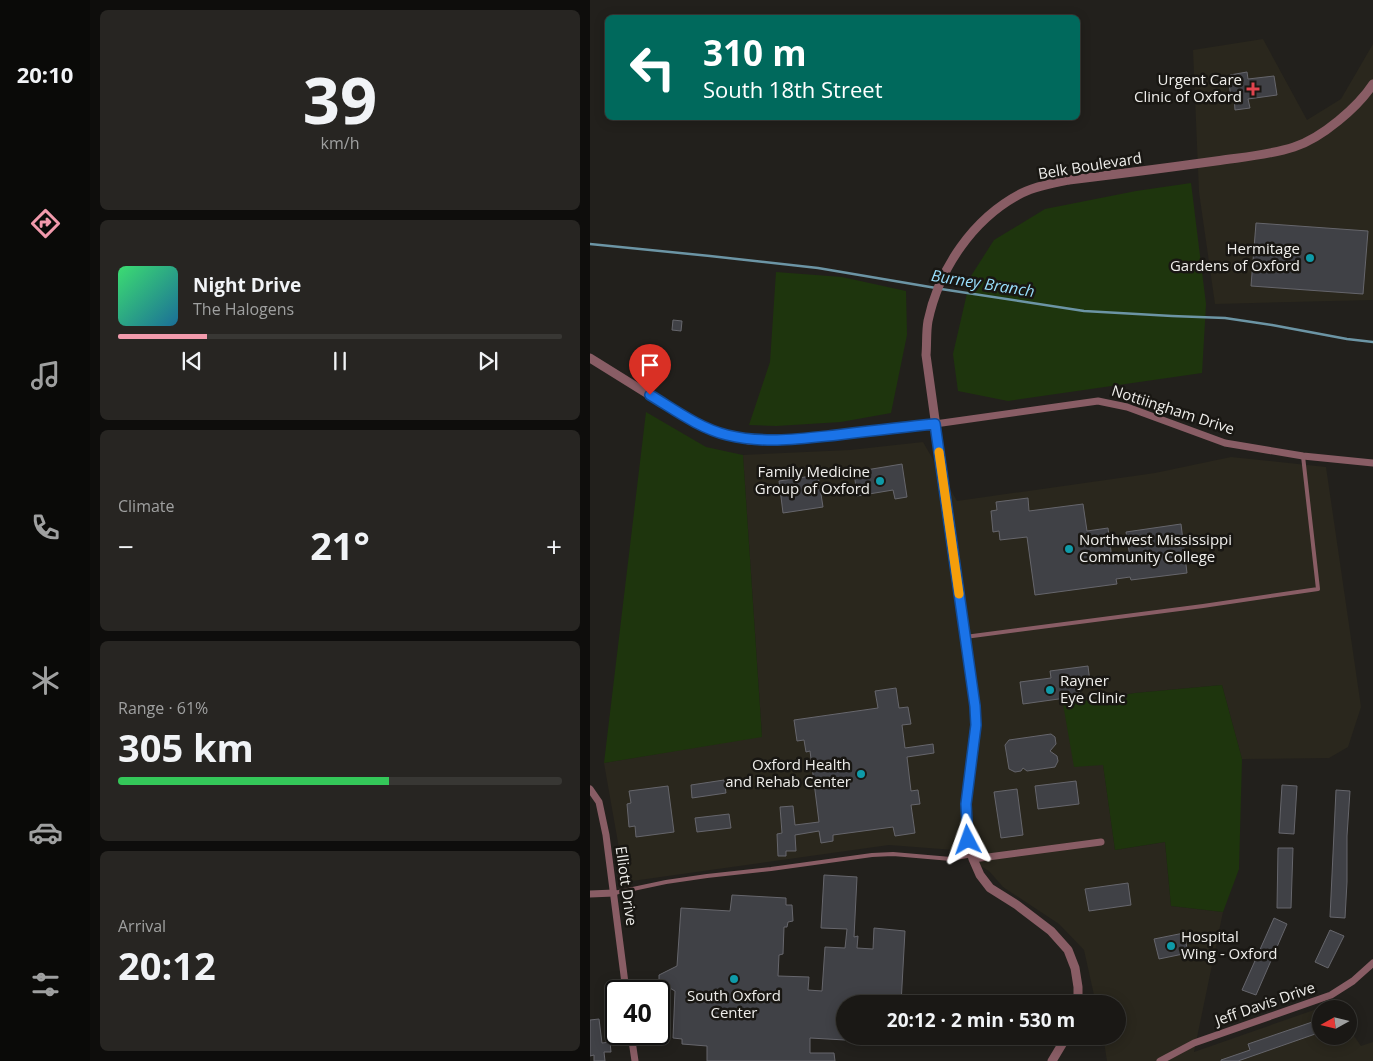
<!DOCTYPE html>
<html lang="en">
<head>
<meta charset="utf-8">
<style>
  body { margin:0; font-family:"Open Sans",sans-serif; background:#272522; color:#f1f3f6; height:100vh; display:flex; flex-direction:column; font-size:19px; white-space:nowrap }
  * { box-sizing:border-box; margin:0 }
  p { font-size:16px; color:#9fa0a0 }
  .icon { flex:none; width:28px; height:28px; fill:none; stroke:currentColor; stroke-width:2; stroke-linecap:round; stroke-linejoin:round }
  .map { position:relative; flex:1; overflow:hidden }
  .details { display:flex; flex-direction:column; gap:10px; padding:10px; background:#0e0d0c; width:500px }
  .details>* { flex:none }
  .banner { position:absolute; left:15px; top:15px; width:475px; height:105px; border-radius:8px; box-shadow:0 2px 12px #0003,0 0 0 1px #383734; background:#00695c; color:#fff; overflow:hidden }
  .needle { width:32px; rotate:262deg }
  .controls { position:absolute; left:722px; top:1000px; display:grid; gap:10px }
  .controls a { display:grid; place-items:center; width:45px; height:45px; border-radius:50%; background:#1a1815; box-shadow:0 2px 12px #0003,0 0 0 1px #383734; font-size:25px }
  .speed { position:absolute; left:15px; top:980px; display:flex; gap:10px; font-size:25px; font-weight:700; text-align:center }
  .speed>* { display:grid; place-content:center; width:65px; height:65px; border-radius:50%; background:#1a1815; box-shadow:0 2px 12px #0003,0 0 0 1px #383734; line-height:1 }
  .speed .limit { border:2px solid #111; border-radius:8px; background:#fff; color:#111 }
  .pin { position:absolute; display:grid; place-items:center; width:42px; height:42px; color:#fff; margin:-51px -21px; border-radius:50% 50% 50% 0; rotate:-45deg; box-shadow:0 0 5px #0007 }
  .pin .icon { rotate:45deg }
  .me { position:absolute; width:55px; margin:-28px; rotate:356deg; stroke-linejoin:round; filter:drop-shadow(0 0 4px #0008) }
  .turn { display:flex; align-items:center; gap:18px; height:105px; padding:0 15px; font-size:22px }
  .turn .icon { width:65px; height:65px; stroke-width:2.5 }
  .turn b { display:block; font-size:35px; line-height:42px }
  .big { font-size:38px; font-weight:700; line-height:1.1 }
  .details .tile { flex:1; display:flex; flex-direction:column; justify-content:center; gap:8px; min-width:0; padding:0 18px; border-radius:8px; background:#272522 }
  .details .dial { align-items:center; gap:0 }
  .dial b { font-size:65px; line-height:1 }
  .song { display:flex; align-items:center; gap:15px }
  .cover { width:60px; height:60px; border-radius:8px; background:linear-gradient(135deg,hsl(140 70% 55%),hsl(200 70% 35%)) }
  .played { height:5px; border-radius:2px; background:linear-gradient(90deg,#f29aac 20%,#383734 20%) }
  .keys { display:flex; justify-content:space-around; direction:ltr }
  .heat { display:flex; justify-content:space-between; align-items:center; font-size:28px; direction:ltr }
  .charge { height:8px; border-radius:4px; background:linear-gradient(90deg,#34c759 61%,#383734 0) }
  .trip { position:absolute; left:246px; top:995px; width:290px; height:50px; border-radius:25px; background:#1a1815; box-shadow:0 2px 12px #0003,0 0 0 1px #383734; font-weight:700; line-height:50px; text-align:center }
  main { display:flex; flex:1; min-height:0 }
  .dock { display:flex; flex-direction:column; width:90px; justify-content:space-around; align-items:center; background:#0a0a08; color:#9fa0a0 }
  .dock .icon { width:35px; height:35px }
  .dock .selected { color:#f29aac }
  .dock b { font-size:22px; color:#f1f3f6 }
  .map>svg:first-child { display:block }
  .built { fill:#2a271d }
  .green { fill:#1e350d }
  .lines { fill:none; stroke-linecap:round; stroke-linejoin:round }
  .stream { stroke:#6c95a5; stroke-width:2.5 }
  .building { fill:#404146; stroke:#66666c }
  .service { stroke:#895d65; stroke-width:4 }
  .minor { stroke:#895d65; stroke-width:7 }
  .tertiary { stroke:#895d65; stroke-width:9 }
  .route-casing { stroke:#114b97; stroke-width:12 }
  .route { stroke:#1a73e8; stroke-width:9 }
  .slow { stroke:#f59e0b; stroke-width:9 }
  .health-dot { fill:#e0444e; stroke:#191713; stroke-width:2 }
  .culture-dot { fill:#0f9aa8; stroke:#191713; stroke-width:2 }
  .labels { text-anchor:middle; stroke-width:5; stroke-linejoin:round; paint-order:stroke }
  .poi-label { font-size:15px; fill:#eeedea; stroke:#191713; text-anchor:end }
  .street-label { font-size:15px; fill:#eeedea; stroke:#191713 }
  .water-label { font-size:16px; font-style:italic; fill:#98defc; stroke:#191713 }
</style>
</head>
<body>
<main>
<nav class="dock">
<b>20:10</b>
<svg class="icon selected" aria-label="directions" viewBox="0 0 24 24"><path d="M12 3l9 9-9 9-9-9zM9 14v-3h6M13 9l2 2-2 2"/></svg>
<svg class="icon" aria-label="music" viewBox="0 0 24 24"><path d="M9 18V5l10-2v13"/><circle cx="6" cy="18" r="3"/><circle cx="16" cy="16" r="3"/></svg>
<svg class="icon" aria-label="phone" viewBox="0 0 24 24"><path d="M5 4h4l2 5-3 2q2 4 5 5l2-3 5 2v4C11 20 4 13 5 4z"/></svg>
<svg class="icon" aria-label="climate" viewBox="0 0 24 24"><path d="M12 3v18M4 7l16 10M4 17L20 7"/></svg>
<svg class="icon" aria-label="car" viewBox="0 0 24 24"><path d="M5 17H2v-5l4-1 3-4h7l3 4 3 1v5h-3M9 17h6M6 11h13"/><circle cx="7" cy="17" r="2"/><circle cx="17" cy="17" r="2"/></svg>
<svg class="icon" aria-label="filters" viewBox="0 0 24 24"><path d="M4 7h16M4 17h16"/><circle cx="9" cy="7" r="2"/><circle cx="15" cy="17" r="2"/></svg>
</nav>
<section class="details">
<div class="tile dial"><b>39</b><p>km/h</p></div>
<div class="tile">
<div class="song"><i class="cover"></i><div><b>Night Drive</b><p>The Halogens</p></div></div>
<div class="played"></div>
<div class="keys"><svg class="icon" aria-label="previous" viewBox="0 0 24 24"><path d="M18 5L8 12l10 7zM5 5v14"/></svg><svg class="icon" aria-label="pause" viewBox="0 0 24 24"><path d="M8 5v14M16 5v14"/></svg><svg class="icon" aria-label="next" viewBox="0 0 24 24"><path d="M6 5l10 7-10 7zM19 5v14"/></svg></div>
</div>
<div class="tile"><p>Climate</p>
<div class="heat"><a>−</a><b class="big">21°</b><a>+</a></div>
</div>
<div class="tile"><p>Range · 61%</p><b class="big">305 km</b><div class="charge"></div></div>
<div class="tile"><p>Arrival</p><b class="big">20:12</b></div>
</section>
<div class="map">
<svg width="783" height="1061" viewBox="0 0 783 1061">
  <rect width="100%" height="100%" fill="#22201c"/>
  <g class="built">
    <path d="M673 39 717 120 751 99 783 44V300L625 304 609 192 603 50Z"/>
    <path d="M333 442 367 501 565 473 641 457 736 467 771 707 758 747 739 758 652 759 632 685 545 693 474 704 513 764 525 850 575 842 581 906 633 912 604 1052 741 1004 744 1009H731V1036H759V1029L771 1046 783 1042V1061H517L513 1036H528V1004H506L494 950 469 924 413 887 399 871 364 850 299 845 35 882 14 763 172 736 153 455 260 450Z"/>
  </g>
  <g class="green">
    <path d="M601 183 616 304 612 373 418 401 368 391 363 354 381 276 404 240 455 209 546 191Z"/>
    <path d="M186 272 252 277 316 291 317 335 301 413 251 422 186 426 159 425 180 362Z"/>
    <path d="M56 412 116 447 153 455 172 737 14 763Z"/>
    <path d="M632 685 652 759 649 869 633 912 581 906 575 842 525 850 513 765 484 767 473 704 545 693Z"/>
  </g>
  <g class="lines">
    <g class="stream">
      <path d="M0 244 120 256 228 268 346 288"/>
      <path d="M351 289 494 311 582 316 635 318 682 325 757 339 783 342"/>
    </g>
  </g>
  <g class="building">
    <path d="M657 72 658 79 684 76 687 95 658 99 660 108 645 110 644 97 641 98 639 83 640 81V75Z"/>
    <path d="M666 223 778 231 773 294 661 286Z"/>
    <path d="M83 320 92 321 91 331 82 330Z"/>
    <path d="M312 464 317 497 305 499 303 490 267 496 264 472Z"/>
    <path d="M228 475 233 507 193 513 189 481Z"/>
    <path d="M438 498 439 511 493 504 497 531 518 528 522 559 540 557 536 532 591 524 597 573 541 580 540 577 526 579 527 584 445 595 437 537 410 540 409 531 403 532 401 511 407 510 406 502Z"/>
    <path d="M498 666 500 682 488 683 490 696 433 704 430 682 461 678 460 671Z"/>
    <path d="M306 688 309 708 318 707 321 724 312 725 315 748 343 744 344 753 317 757 321 791 328 790 330 804 321 805 325 833 305 836 303 827 243 835V841L231 843 229 831 205 835 206 851H196V856H188L187 834 192 833 190 807 203 806 205 825 229 822 220 751 216 752 214 740 207 741 204 720 288 708 285 691Z"/>
    <path d="M461 734 465 737 466 744 460 751 467 756 468 761 465 767 437 771 433 768 431 771 425 772 419 769 415 745 419 740Z"/>
    <path d="M134 780 136 793 102 798 101 785Z"/>
    <path d="M486 781 489 804 448 809 445 786Z"/>
    <path d="M692 785 707 786 704 834 689 833Z"/>
    <path d="M78 786 84 832 46 837 45 826 39 827 37 804 41 803 39 791Z"/>
    <path d="M427 789 433 835 411 838 404 792Z"/>
    <path d="M746 790 760 791 757 836V882L755 918 740 917Z"/>
    <path d="M139 814 141 828 107 832 105 818Z"/>
    <path d="M688 848H703L701 908H687Z"/>
    <path d="M234 875 267 877 264 937 268 936 267 948 283 949 284 928 315 931 311 1004H255V1040L220 1038V1053H244L245 1061H117V1046L92 1044V1039L83 1038 85 991 69 982V975L87 966 91 908 140 911 142 895 196 898V905H202L203 921 198 922 197 927H194L193 954 189 955 188 976 219 977 218 990 232 991 235 947 255 948 257 929 231 928Z"/>
    <path d="M538 883 541 905 499 911 495 889Z"/>
    <path d="M684 918 697 924 666 995 652 990Z"/>
    <path d="M740 930 754 936 738 968 725 962Z"/>
    <path d="M594 933 598 953 569 959 564 939Z"/>
    <path d="M9 1019 12 1043 20 1042 21 1052H14L15 1061H4V1055L0 1056V1020Z"/>
    <path d="M731 1019V1032L648 1061H631V1060L660 1050 658 1044Z"/>
  </g>
  <g class="lines">
    <g class="service">
      <path d="M375 637 613 606 728 589 713 456"/>
      <path d="M24 893 76 882 117 876 181 869 282 855 303 854 361 859 382 855"/>
    </g>
    <g class="minor">
      <path d="M345 424 508 401 537 407 635 443 713 456 783 463"/>
      <path d="M0 789 9 802 16 835 36 991"/>
      <path d="M383 859 511 842"/>
      <path d="M0 894 24 893"/>
      <path d="M41 1034 45 1061"/>
      <path d="M570 1061 604 1043 741 995 763 981 783 963"/>
    </g>
    <g class="tertiary">
      <path d="M0 358 90 414 114 427 136 435 159 440 186 441 345 424"/>
      <path d="M488 1004V987L485 968 478 950 461 931 427 905 400 888 390 875 383 859 378 840 376 804 385 725V706L336 355C337 344 336 332 338 321 349 269 383 218 432 193 446 186 463 183 479 180 528 174 577 168 626 161 652 157 680 155 704 147 732 138 768 107 783 84"/>
      <path d="M462 1061 477 1036"/>
    </g>
  </g>
  <g class="lines">
    <defs>
      <path id="route" d="M60 395C85 410 109 428 137 435 175 444 209 439 247 435 280 431 313 427 345 424L385 706 386 725 376 804 378 840"/>
    </defs>
    <use href="#route" class="route-casing"/>
    <use href="#route" class="route"/>
    <path class="slow" d="M349 452 369 594"/>
  </g>
  <path class="health-dot" d="M660.5 81.5h5v5h5v5h-5v5h-5v-5h-5v-5h5z"/>
  <g class="culture-dot">
    <circle cx="720" cy="258" r="5"/>
    <circle cx="290" cy="481" r="5"/>
    <circle cx="479" cy="549" r="5"/>
    <circle cx="460" cy="690" r="5"/>
    <circle cx="271" cy="774" r="5"/>
    <circle cx="581" cy="946" r="5"/>
    <circle cx="144" cy="979" r="5"/>
  </g>
  <g class="labels">
    <g class="poi-label">
      <text x="652" y="85">Urgent Care<tspan x="652" dy="17">Clinic of Oxford</tspan></text>
      <text x="710" y="254">Hermitage<tspan x="710" dy="17">Gardens of Oxford</tspan></text>
      <text x="280" y="477">Family Medicine<tspan x="280" dy="17">Group of Oxford</tspan></text>
      <text x="489" y="545" text-anchor="start">Northwest Mississippi<tspan x="489" dy="17">Community College</tspan></text>
      <text x="470" y="686" text-anchor="start">Rayner<tspan x="470" dy="17">Eye Clinic</tspan></text>
      <text x="261" y="770">Oxford Health<tspan x="261" dy="17">and Rehab Center</tspan></text>
      <text x="591" y="942" text-anchor="start">Hospital<tspan x="591" dy="17">Wing - Oxford</tspan></text>
      <text x="144" y="1001" text-anchor="middle">South Oxford<tspan x="144" dy="17">Center</tspan></text>
    </g>
    <g class="street-label">
      <text transform="translate(500 166) rotate(-9)" y="5">Belk Boulevard</text>
      <text transform="translate(583 410) rotate(18)" y="5">Nottiingham Drive</text>
      <text transform="translate(36 886) rotate(82)" y="5">Elliott Drive</text>
      <text transform="translate(675 1004) rotate(-19)" y="5">Jeff Davis Drive</text>
    </g>
    <g class="water-label">
      <text transform="translate(393 283) rotate(9)" y="6">Burney Branch</text>
    </g>
  </g>
</svg>
<div class="controls">
<a><svg class="needle" viewBox="-14 -14 28 28"><path d="M0-13l5 13h-10z" fill="#e53935"/><path d="M0 13l5-13h-10z" fill="#9fa0a0"/></svg></a>
</div>
<div class="speed"><div class="limit">40</div></div>
<div class="pin" style="left:60px;top:395px;background:#d93025"><svg class="icon" aria-label="arrive" viewBox="0 0 24 24"><path d="M6 21V4h12l-3 4 3 4H6"/></svg></div>
<svg class="me" style="left:378px;top:840px" viewBox="-20 -20 40 40"><path d="M0-17L14 15 0 8-14 15z" fill="#1a73e8" stroke="#fff" stroke-width="4"/></svg>
<div class="trip">20:12 · 2 min · 530 m</div>
<div class="banner">
<div class="turn"><svg class="icon" aria-label="left" viewBox="0 0 24 24"><path d="M17 20v-9H6M10 6l-5 5 5 5"/></svg><div><b>310 m</b>South 18th Street</div></div>
</div>
</div>
</main>
</body>
</html>
